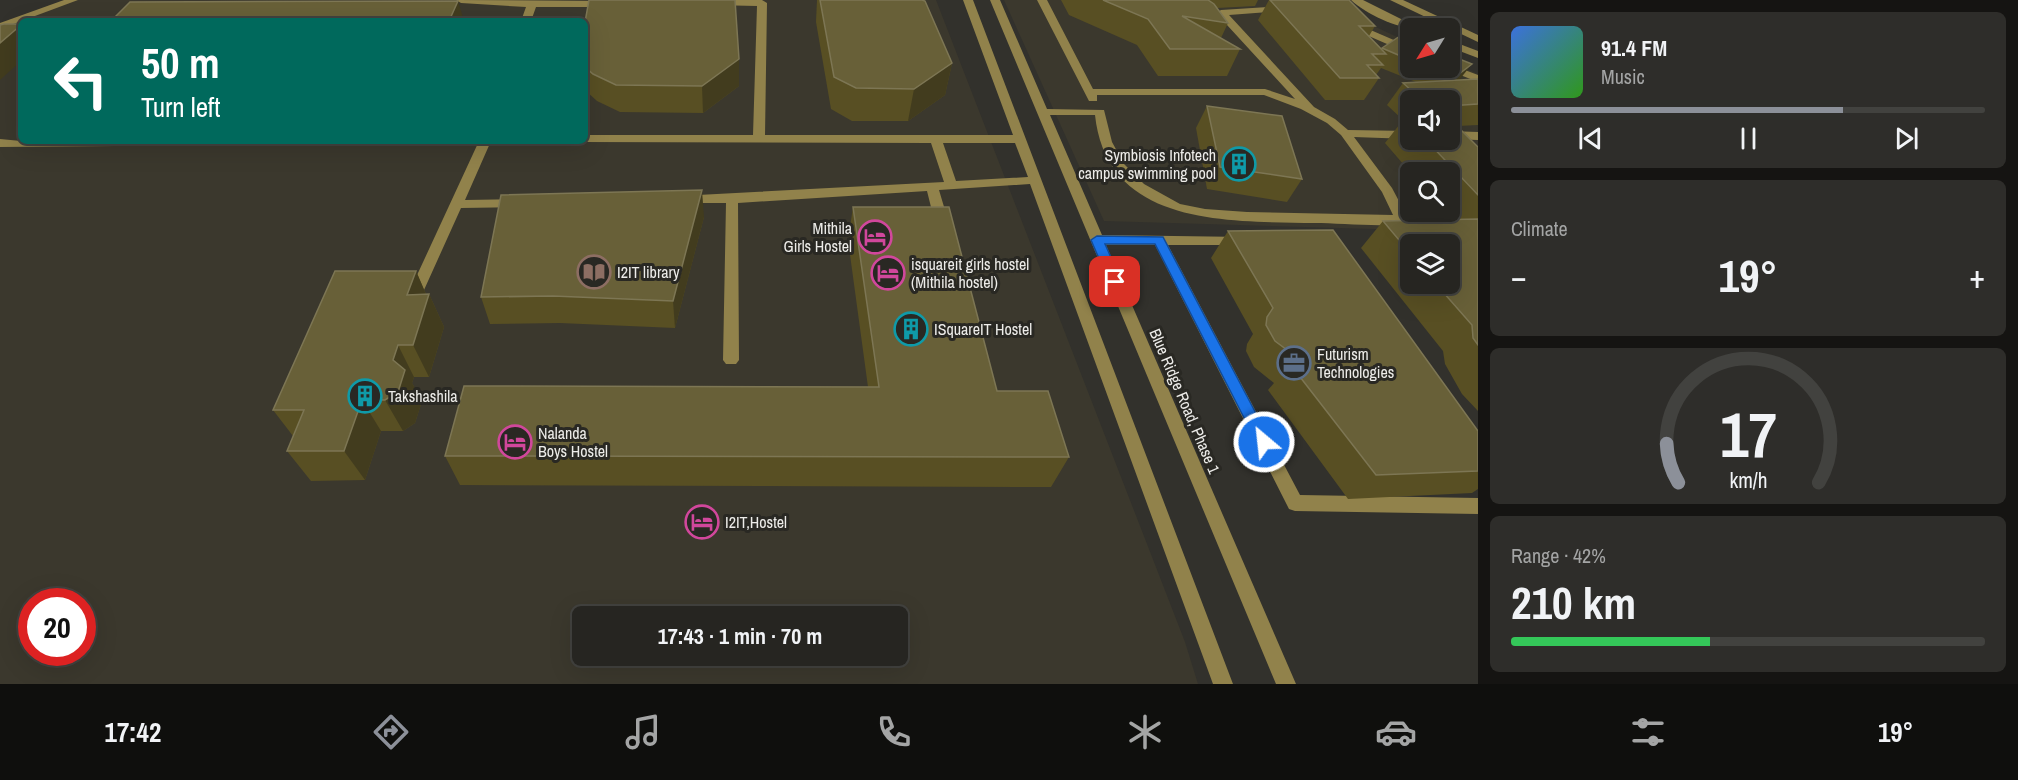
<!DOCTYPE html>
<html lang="en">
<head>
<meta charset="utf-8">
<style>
  body { margin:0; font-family:"Archivo Narrow",sans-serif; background:#2e2d2a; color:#f1f3f6; height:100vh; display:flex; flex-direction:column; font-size:22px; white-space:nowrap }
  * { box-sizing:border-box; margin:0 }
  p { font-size:20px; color:#a4a5a5 }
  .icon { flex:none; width:33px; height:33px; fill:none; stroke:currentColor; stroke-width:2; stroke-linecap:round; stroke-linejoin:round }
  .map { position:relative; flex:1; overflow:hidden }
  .side { display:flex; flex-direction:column; gap:12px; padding:12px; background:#151412; width:540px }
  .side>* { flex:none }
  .hud { position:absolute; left:18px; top:18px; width:570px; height:126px; border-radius:9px; box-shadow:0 6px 24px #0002,0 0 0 2px #42423f; background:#00695c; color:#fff; overflow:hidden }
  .needle { width:39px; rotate:233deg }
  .tools { position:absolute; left:1400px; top:18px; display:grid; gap:12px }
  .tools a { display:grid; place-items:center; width:60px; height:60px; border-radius:9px; background:#262521; box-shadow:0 6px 24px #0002,0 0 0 2px #42423f; font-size:30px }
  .speed { position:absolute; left:18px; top:588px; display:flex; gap:12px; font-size:30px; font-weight:700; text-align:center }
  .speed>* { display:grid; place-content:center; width:78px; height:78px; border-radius:50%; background:#262521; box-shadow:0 6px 24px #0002,0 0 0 2px #42423f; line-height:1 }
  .speed .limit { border:9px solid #d22; background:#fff; color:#111 }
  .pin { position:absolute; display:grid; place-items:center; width:51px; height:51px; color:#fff; margin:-26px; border-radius:12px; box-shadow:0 3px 9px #0006 }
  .me { position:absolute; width:66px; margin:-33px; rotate:332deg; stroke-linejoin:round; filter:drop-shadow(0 0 4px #0008) }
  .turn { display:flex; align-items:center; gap:21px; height:126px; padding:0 24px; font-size:27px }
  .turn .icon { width:78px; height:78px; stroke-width:2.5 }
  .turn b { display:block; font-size:42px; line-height:51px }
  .big { font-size:45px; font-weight:700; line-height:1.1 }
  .side .tile { flex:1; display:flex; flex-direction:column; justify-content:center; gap:9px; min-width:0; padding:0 21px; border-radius:9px; background:#2e2d2a }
  .side .dial { align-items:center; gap:0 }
  .dial svg { height:156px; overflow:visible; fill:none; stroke:#42423f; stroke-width:7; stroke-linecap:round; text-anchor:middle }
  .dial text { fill:#f1f3f6; stroke:none }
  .song { display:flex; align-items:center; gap:18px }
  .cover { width:72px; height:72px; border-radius:9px; background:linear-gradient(135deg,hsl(220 70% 55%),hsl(110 70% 35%)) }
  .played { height:6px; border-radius:3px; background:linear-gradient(90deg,#8c9099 70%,#42423f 70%) }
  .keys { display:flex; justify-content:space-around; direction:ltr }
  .heat { display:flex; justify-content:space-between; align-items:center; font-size:33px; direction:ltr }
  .charge { height:9px; border-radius:4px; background:linear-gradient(90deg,#34c759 42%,#42423f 0) }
  .trip { position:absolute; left:572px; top:606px; width:336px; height:60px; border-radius:9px; background:#262521; box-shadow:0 6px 24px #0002,0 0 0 2px #42423f; font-weight:700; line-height:60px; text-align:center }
  .tab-bar { display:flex; height:96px; justify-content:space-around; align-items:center; background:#0f0f0d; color:#a4a5a5 }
  .tab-bar .icon { width:42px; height:42px }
  .tab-bar .selected { color:#8c9099 }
  .tab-bar b { font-size:27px; color:#f1f3f6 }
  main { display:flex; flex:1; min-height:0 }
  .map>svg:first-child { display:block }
  .built { fill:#3b382d; fill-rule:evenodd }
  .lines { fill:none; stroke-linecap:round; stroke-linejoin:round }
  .minor { fill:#91824b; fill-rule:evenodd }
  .wall { fill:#584f23; fill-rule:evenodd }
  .shaded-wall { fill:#423c1e }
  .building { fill:#686038; stroke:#7d7654; stroke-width:1.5 }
  .route { fill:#1a73e8; stroke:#114b97; stroke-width:1.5 }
  .labels { text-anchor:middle; stroke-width:6; stroke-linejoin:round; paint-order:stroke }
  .poi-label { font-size:16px; fill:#edece9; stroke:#292823; text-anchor:start }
  .street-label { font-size:16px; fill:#edece9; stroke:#292823 }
</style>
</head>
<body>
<main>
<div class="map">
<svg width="1478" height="684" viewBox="0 0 1478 684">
  <rect width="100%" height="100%" fill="#32312c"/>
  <g class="built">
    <path d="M72 0H936L1185 642 1198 684H0V24ZM21 21H585V141H21ZM32 602H82V652H32ZM582 616H897V656H582Z"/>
    <path d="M1004 0H1334L1363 21 1410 43V68H1449V61L1478 74V232L1104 221ZM1410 100H1449V140H1410ZM1410 172H1449V212H1410Z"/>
  </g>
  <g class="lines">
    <g class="minor">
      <path d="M64 0H78L0 29V23Z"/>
      <path d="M456 0 607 1 612 4 607 7H536L531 21H521L526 7 461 3Z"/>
      <path d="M715 0H762L767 3 765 135H1013L963 0H973L1233 684H1213L1030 184 939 190 950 227 943 231 936 227 927 191 738 203 739 360 736 364H726L723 360 726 203H684L679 202 678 199 679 196 944 182 931 143 581 142 585 141V135H753L757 6 712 5 710 3ZM943 143H1015L1028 177 956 181Z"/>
      <path d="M990 0H1000L1047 109 1104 110 1112 142 1124 164 1144 184 1180 204 1205 209 1247 212 1393 215 1382 192 1341 135 1327 123 1301 109 1264 95H1097V101H1089L1037 0H1047L1093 89H1265L1295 99 1216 13 1221 10 1286 6V10L1283 11 1229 15 1314 107 1335 119 1348 130 1410 131V139L1354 137 1392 188 1409 220 1407 223C1388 228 1338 223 1315 223 1231 221 1107 228 1095 115H1050L1102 235 1246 237 1248 240 1246 243 1241 245H1168L1300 495 1478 498V514L1295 511 1289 509 1155 245H1106L1296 684H1276Z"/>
      <path d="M1351 0H1363L1419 28C1400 30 1367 15 1351 0Z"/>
      <path d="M1390 0H1403L1478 35V42Z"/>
      <path d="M1352 22 1410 47V54L1348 27 1347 25Z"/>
      <path d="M1449 40 1478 51V58L1449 47Z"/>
      <path d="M1449 64 1478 75V82L1445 69 1444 68H1449Z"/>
      <path d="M1449 131 1478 132V140L1449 139Z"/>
      <path d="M0 139 21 141H235L229 145 0 147Z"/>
      <path d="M479 141H491L465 200 519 199 525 203 519 207 461 208 424 290H414L412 286Z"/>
    </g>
  </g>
  <g class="wall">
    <path d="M817 0H922L952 63 945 95 908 121H852L831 109 816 22Z"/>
    <path d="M1061 0H1258L1255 6 1217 8 1228 23 1221 38 1240 49 1227 76H1158L1137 45 1069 15Z"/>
    <path d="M1269 0H1349L1375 26 1369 36 1382 49 1410 39V68H1449L1459 80 1478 79V125L1458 126 1478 147V411L1462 394 1445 364 1443 351 1361 248 1383 221 1451 220 1444 212H1449V172H1410L1385 143 1403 120 1387 105 1403 83 1416 82 1381 68 1376 75 1379 78 1364 100H1325L1258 20ZM1410 100H1449V140H1410ZM1410 244 1449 284H1410Z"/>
    <path d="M585 22 739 86 703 113 620 112 597 101 585 90Z"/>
    <path d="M1207 106 1302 179 1287 202 1207 189 1196 128Z"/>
    <path d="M853 207 997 391 1069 457 1051 487 460 485 445 456 868 387 848 240Z"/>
    <path d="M704 217 675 328 560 323 490 324 481 297Z"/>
    <path d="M1228 231 1478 431V489L1472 493 1348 499 1268 390 1274 383 1254 367 1246 351 1247 344 1253 334 1211 258Z"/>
    <path d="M416 271 426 294H429L444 327 429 377H414L412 383 422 401 415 423 403 431H381L365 480 311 481 287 451 293 436 273 410Z"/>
  </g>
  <g class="shaded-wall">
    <path d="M458 1 464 21H449Z"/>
    <path d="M21 25V61L0 80V43Z"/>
    <path d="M739 59V86L703 113 702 86Z"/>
    <path d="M952 63 945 95 908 121 914 89Z"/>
    <path d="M1472 64 1460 79 1442 93 1454 78Z"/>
    <path d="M702 190 704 217 675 328 673 301Z"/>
    <path d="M416 271 428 299 429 294 444 327 429 377 413 345 407 295Z"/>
    <path d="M398 345 414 377 412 383 422 401 415 423 403 431 385 400 393 360Z"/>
    <path d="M362 400 381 431 365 480 344 451Z"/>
  </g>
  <g class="building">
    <path d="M589 0H735L739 59 702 86 616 85 593 74 585 67V22Z"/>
    <path d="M820 0H922L925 1 952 63 914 89 856 88 834 77Z"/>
    <path d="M1103 0H1208L1214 4 1228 23 1182 16 1240 49H1170L1148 19Z"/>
    <path d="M1270 0H1349L1375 26H1359L1386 54H1372L1383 65H1367L1379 78H1340Z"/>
    <path d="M458 1 449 21H111L130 2Z"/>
    <path d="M4 24H21V25L0 43V25Z"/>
    <path d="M1400 36 1410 39V60L1382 48Z"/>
    <path d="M1449 55 1472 64 1454 78 1429 68H1449Z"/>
    <path d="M1478 79V104L1449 106V100H1422L1403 83Z"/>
    <path d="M1207 106 1282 116 1302 179 1220 167Z"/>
    <path d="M1405 116H1410V122Z"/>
    <path d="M1449 118 1478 147V195L1426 140H1449Z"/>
    <path d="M702 190 673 301 553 296 481 297 501 195Z"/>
    <path d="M853 207H949L997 391H1048L1069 457 445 456 464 386 879 387Z"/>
    <path d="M1478 219V345L1473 338 1472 325 1436 284H1449V244H1410V253L1383 221Z"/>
    <path d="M1333 230 1478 431V471L1376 475 1290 364 1303 362 1275 341 1266 325 1267 317 1273 308 1228 231Z"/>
    <path d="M335 271H416L407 295 429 294 413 345H398L393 360 405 370 398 392 385 400H362L344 451H287L304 410H273Z"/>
  </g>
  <path class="route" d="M1097 236 1163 237 1269 438 1271 442 1269 447 1264 449 1259 447 1155 244H1105L1122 282 1115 287 1109 282 1091 240Z"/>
  <defs>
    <symbol id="building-ring" viewBox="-11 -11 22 22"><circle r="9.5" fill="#292823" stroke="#0f9aa8" stroke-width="1.5"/><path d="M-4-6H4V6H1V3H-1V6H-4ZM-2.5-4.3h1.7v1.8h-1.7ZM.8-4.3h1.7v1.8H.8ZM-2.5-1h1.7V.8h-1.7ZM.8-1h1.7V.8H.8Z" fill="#0f9aa8"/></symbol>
    <symbol id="hotel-ring" viewBox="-11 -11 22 22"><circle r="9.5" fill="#292823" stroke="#d1479c" stroke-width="1.5"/><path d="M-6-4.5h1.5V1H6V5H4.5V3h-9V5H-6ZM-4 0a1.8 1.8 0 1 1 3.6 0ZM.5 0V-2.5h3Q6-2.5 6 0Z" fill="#d1479c"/></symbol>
    <symbol id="library-ring" viewBox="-11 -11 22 22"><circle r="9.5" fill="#292823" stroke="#8d6e63" stroke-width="1.5"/><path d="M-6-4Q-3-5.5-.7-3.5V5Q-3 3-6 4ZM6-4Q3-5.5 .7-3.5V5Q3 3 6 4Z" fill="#8d6e63"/></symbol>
    <symbol id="office-ring" viewBox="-11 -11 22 22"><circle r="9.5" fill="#292823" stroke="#5c6f8a" stroke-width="1.5"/><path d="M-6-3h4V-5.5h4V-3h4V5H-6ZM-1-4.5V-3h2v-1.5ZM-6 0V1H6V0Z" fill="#5c6f8a"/></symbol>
  </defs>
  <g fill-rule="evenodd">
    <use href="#building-ring" x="1220" y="145" width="38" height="38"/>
    <use href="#hotel-ring" x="856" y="218" width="38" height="38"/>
    <use href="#library-ring" x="575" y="253" width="38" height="38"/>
    <use href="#hotel-ring" x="869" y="254" width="38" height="38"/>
    <use href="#building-ring" x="892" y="310" width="38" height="38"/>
    <use href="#office-ring" x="1275" y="344" width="38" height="38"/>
    <use href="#building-ring" x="346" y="377" width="38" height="38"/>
    <use href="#hotel-ring" x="496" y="423" width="38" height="38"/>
    <use href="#hotel-ring" x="683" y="503" width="38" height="38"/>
  </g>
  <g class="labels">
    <g class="poi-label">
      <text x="1216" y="161" text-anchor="end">Symbiosis Infotech<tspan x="1216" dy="18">campus swimming pool</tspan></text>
      <text x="852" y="234" text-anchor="end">Mithila<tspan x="852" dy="18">Girls Hostel</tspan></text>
      <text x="911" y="270">isquareit girls hostel<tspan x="911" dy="18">(Mithila hostel)</tspan></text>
      <text x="617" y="278">I2IT library</text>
      <text x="934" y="335">ISquareIT Hostel</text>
      <text x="1317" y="360">Futurism<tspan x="1317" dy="18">Technologies</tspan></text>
      <text x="388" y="402">Takshashila</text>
      <text x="538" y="439">Nalanda<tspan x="538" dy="18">Boys Hostel</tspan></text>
      <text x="725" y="528">I2IT,Hostel</text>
    </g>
    <g class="street-label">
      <text transform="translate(1185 401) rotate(67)" y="6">Blue Ridge Road, Phase 1</text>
    </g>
  </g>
</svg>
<div class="tools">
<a><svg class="needle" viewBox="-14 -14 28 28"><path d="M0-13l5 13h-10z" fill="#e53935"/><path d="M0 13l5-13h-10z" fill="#a4a5a5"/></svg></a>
<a><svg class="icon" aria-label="sound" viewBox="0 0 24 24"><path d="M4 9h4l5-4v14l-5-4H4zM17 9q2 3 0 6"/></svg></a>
<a><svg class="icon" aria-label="search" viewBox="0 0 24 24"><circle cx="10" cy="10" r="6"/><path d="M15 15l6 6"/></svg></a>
<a><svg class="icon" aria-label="layers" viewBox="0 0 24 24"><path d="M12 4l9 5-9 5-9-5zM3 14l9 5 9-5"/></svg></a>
</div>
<div class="speed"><div class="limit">20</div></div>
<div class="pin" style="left:1115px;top:282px;background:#d93025"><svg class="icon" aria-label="arrive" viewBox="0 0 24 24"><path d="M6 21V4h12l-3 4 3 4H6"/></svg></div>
<svg class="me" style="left:1264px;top:442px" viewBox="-20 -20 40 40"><circle r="17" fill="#1a73e8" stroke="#fff" stroke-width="3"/><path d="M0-11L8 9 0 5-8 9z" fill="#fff"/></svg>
<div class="trip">17:43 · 1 min · 70 m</div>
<div class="hud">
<div class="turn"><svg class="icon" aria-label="left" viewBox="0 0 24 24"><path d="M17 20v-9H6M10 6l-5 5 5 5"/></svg><div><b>50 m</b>Turn left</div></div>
</div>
</div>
<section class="side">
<div class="tile">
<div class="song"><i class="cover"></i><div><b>91.4 FM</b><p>Music</p></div></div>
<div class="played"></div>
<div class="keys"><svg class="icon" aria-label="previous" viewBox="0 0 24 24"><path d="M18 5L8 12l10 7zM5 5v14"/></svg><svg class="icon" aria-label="pause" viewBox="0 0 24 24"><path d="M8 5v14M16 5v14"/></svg><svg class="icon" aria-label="next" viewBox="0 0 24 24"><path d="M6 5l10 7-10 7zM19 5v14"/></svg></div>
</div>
<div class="tile"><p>Climate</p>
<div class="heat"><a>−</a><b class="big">19°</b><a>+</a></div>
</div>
<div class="tile dial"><svg viewBox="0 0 100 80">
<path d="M14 69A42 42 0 1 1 86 69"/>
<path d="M14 69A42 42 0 0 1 8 49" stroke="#8c9099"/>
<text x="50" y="56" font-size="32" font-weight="700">17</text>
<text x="50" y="72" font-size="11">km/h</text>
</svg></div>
<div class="tile"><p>Range · 42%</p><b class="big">210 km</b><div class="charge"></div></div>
</section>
</main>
<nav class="tab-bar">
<b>17:42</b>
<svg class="icon selected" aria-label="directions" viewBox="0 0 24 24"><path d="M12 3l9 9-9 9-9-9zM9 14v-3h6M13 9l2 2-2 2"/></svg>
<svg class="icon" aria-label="music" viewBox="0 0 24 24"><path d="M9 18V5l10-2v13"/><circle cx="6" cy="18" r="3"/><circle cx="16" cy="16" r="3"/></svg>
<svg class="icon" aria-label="phone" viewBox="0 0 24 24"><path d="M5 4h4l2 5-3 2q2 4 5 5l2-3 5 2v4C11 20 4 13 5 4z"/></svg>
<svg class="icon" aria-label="climate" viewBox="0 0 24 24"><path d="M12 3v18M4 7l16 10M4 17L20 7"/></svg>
<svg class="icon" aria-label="car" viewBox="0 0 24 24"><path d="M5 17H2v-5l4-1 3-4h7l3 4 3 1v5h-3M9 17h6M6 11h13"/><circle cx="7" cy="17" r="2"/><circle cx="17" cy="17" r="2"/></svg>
<svg class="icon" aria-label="filters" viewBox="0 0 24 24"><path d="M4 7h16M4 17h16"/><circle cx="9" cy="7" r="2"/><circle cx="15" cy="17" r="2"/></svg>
<b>19°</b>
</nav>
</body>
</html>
